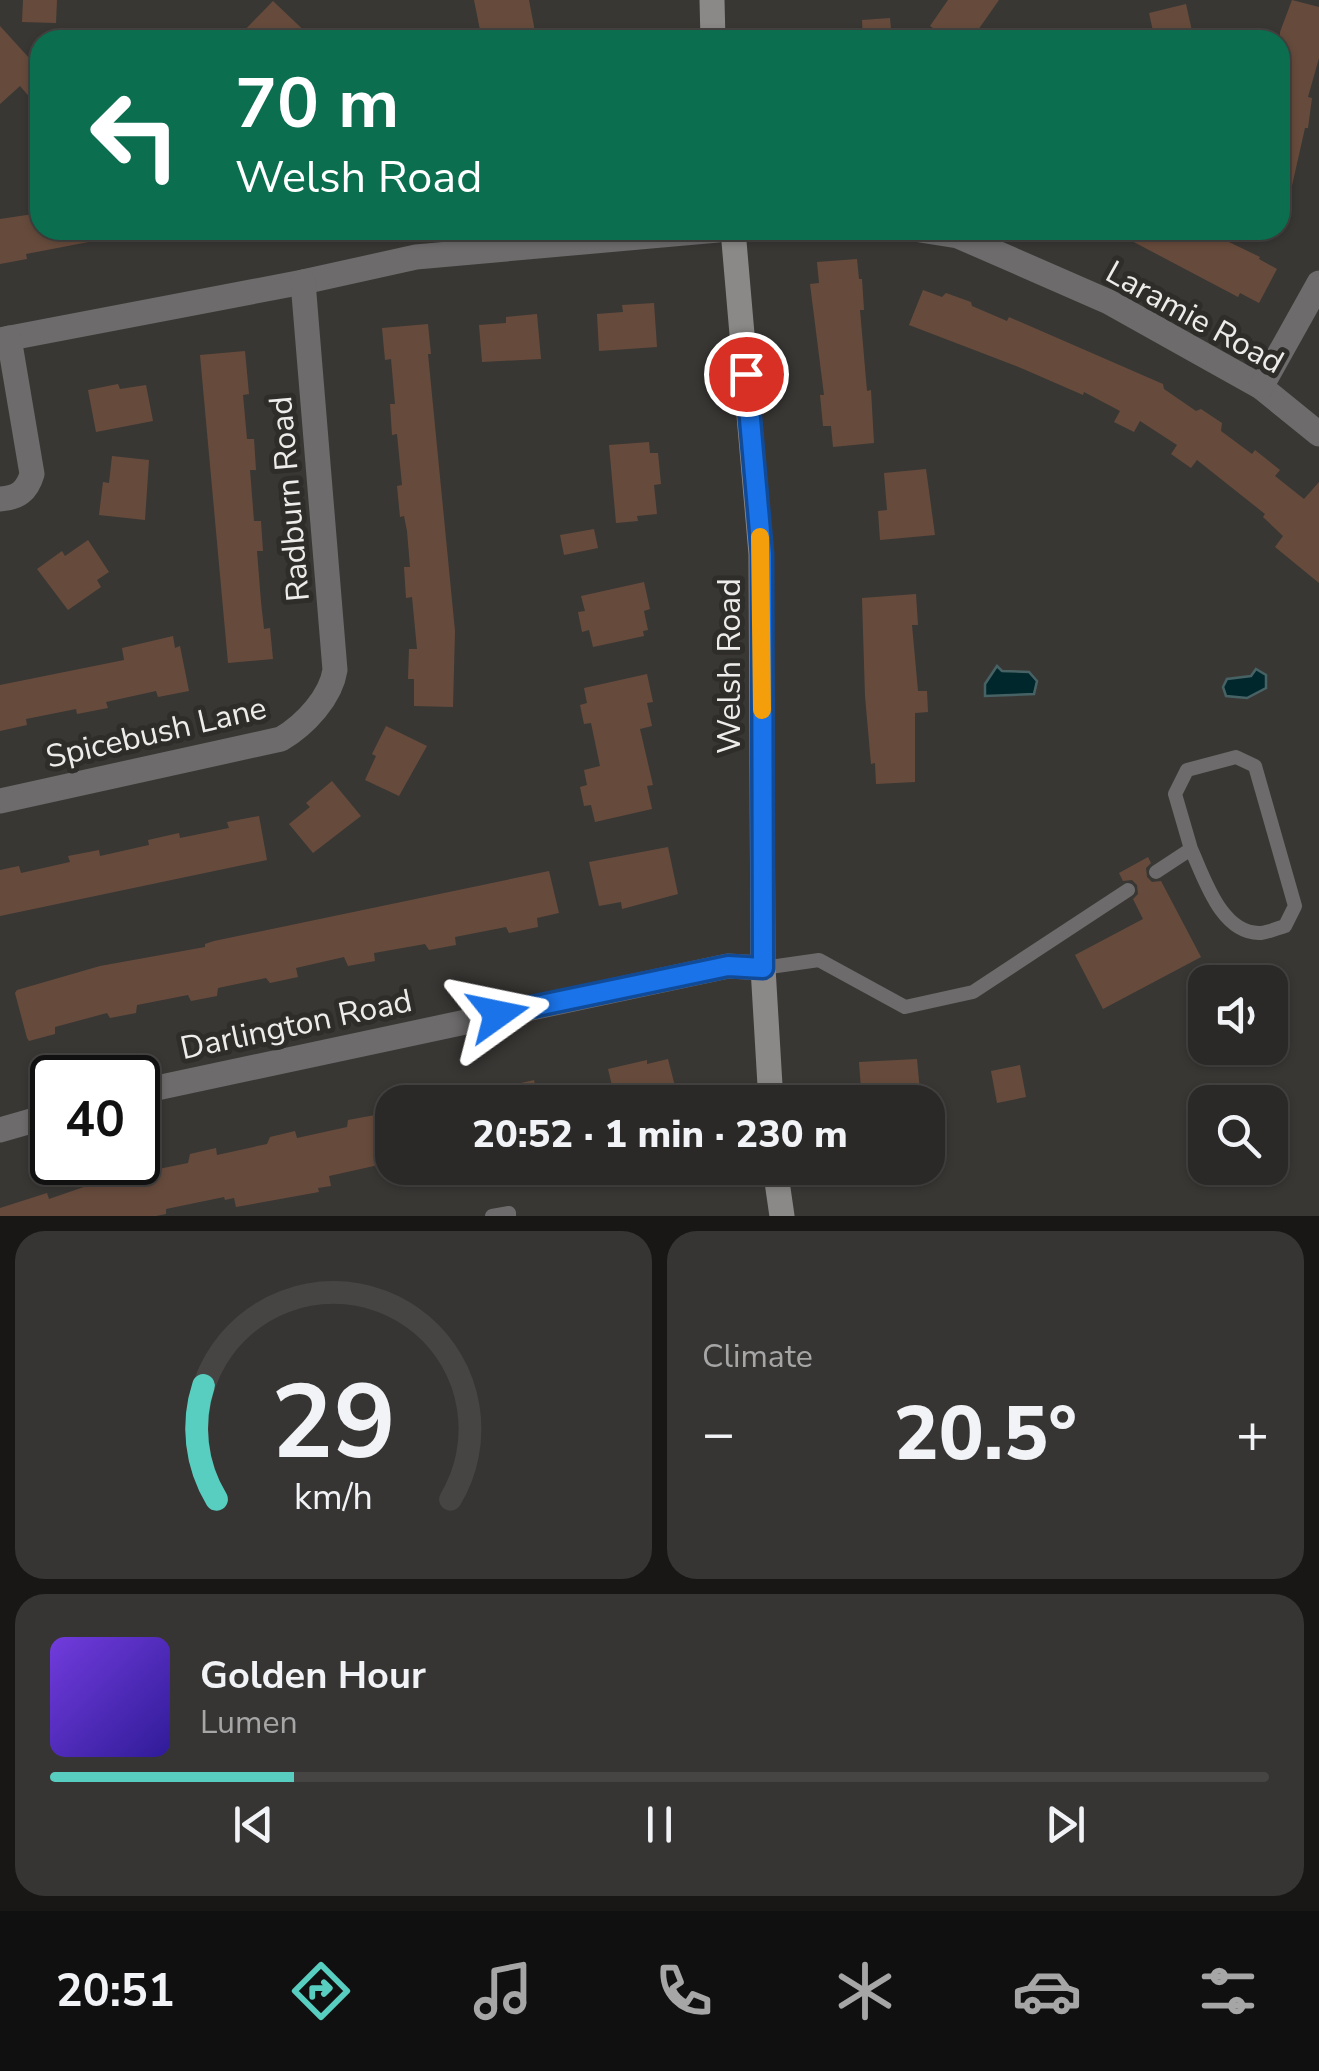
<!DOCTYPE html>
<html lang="en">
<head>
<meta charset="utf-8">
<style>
  body { margin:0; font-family:"Nunito Sans",sans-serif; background:#373533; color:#f1f3f6; height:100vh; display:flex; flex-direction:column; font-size:38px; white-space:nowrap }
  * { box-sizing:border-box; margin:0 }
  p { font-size:32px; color:#a6a6a7 }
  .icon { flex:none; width:55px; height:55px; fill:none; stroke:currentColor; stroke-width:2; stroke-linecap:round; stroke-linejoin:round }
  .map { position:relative; height:1216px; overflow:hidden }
  .side { display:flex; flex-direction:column; gap:15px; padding:15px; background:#181715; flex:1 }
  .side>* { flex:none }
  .banner { position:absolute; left:30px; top:30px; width:1260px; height:210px; border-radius:30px; box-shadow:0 2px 8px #0004,0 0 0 2px #474544; background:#0b6e4f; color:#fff; overflow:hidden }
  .tools { position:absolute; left:1188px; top:965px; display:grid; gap:20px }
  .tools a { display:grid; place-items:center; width:100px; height:100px; border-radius:20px; background:#2b2927; box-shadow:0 2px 8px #0004,0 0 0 2px #474544; font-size:50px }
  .speed { position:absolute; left:30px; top:1055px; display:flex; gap:20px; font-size:50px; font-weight:700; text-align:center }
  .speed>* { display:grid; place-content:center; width:130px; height:130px; border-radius:50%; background:#2b2927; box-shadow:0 2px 8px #0004,0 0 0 2px #474544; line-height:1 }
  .speed .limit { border:5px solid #111; border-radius:15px; background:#fff; color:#111 }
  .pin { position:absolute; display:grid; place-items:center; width:85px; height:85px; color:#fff; margin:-42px; border:5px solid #fff; border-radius:50%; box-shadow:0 2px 10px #0007 }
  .me { position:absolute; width:110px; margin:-55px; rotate:78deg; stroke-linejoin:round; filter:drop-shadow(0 0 8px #0008) }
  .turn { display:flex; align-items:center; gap:35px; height:210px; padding:0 40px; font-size:45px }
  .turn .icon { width:130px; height:130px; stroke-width:2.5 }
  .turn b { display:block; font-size:70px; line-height:85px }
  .big { font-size:75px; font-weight:800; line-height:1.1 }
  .side .widget { flex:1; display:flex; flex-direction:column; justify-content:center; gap:15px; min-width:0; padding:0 35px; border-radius:30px; background:#373533 }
  .side .dial { align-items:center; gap:0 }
  .dial svg { height:260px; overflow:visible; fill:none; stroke:#474544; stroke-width:7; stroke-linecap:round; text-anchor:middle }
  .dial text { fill:#f1f3f6; stroke:none }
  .song { display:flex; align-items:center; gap:30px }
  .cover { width:120px; height:120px; border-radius:15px; background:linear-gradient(135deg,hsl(260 70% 55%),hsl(250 70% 35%)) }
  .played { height:10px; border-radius:5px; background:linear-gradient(90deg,#58cec0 20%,#474544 20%) }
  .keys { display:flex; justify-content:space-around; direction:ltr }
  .heat { display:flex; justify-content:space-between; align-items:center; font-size:55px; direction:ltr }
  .side .tiles { flex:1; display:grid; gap:15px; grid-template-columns:1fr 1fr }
  .widget:last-child { grid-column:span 2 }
  .trip { position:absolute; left:375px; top:1085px; width:570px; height:100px; border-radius:30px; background:#2b2927; box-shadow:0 2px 8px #0004,0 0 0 2px #474544; font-weight:800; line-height:100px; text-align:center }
  .tab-bar { display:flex; height:160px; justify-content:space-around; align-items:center; background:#111010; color:#a6a6a7 }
  .tab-bar .icon { width:70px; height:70px }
  .tab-bar .current { color:#58cec0 }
  .tab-bar b { font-size:45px; color:#f1f3f6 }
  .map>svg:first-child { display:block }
  .water { fill:#00272c; stroke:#476265; stroke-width:2.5 }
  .building { fill:#664b3c }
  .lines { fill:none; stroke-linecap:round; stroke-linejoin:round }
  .service { stroke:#6d6b6b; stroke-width:14 }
  .minor { stroke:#6d6b6b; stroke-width:25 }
  .tertiary { stroke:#6d6b6b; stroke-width:25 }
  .secondary { stroke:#8b8888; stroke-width:25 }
  .route-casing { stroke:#114b97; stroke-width:25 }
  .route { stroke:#1a73e8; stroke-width:18 }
  .slow { stroke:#f59e0b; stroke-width:18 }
  .labels { text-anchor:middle; stroke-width:10; stroke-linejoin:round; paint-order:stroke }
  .street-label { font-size:32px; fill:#edecea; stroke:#2f2d2a }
</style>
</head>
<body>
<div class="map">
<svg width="1319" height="1216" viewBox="0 0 1319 1216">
  <rect width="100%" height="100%" fill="#393734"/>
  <g class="water">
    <path d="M997 666 1002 671 1029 672 1037 681 1034 694 985 696V684Z"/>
    <path d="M1256 669 1266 675V688L1247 698 1226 696 1223 687 1227 679 1251 676Z"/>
  </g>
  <g class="building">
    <path d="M23 0H57L56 23 22 22Z"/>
    <path d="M474 0H529L536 37 482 40Z"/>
    <path d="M948 0H999L971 40H950L930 26Z"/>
    <path d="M1292 0 1319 7V58L1308 97 1312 98 1308 128H1305L1289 199H1280V32Z"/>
    <path d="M273 1 314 40H235Z"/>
    <path d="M1186 4 1194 40H1155L1149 13Z"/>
    <path d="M890 18 892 40H863L862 20Z"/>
    <path d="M0 26 40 70V109L20 86 0 104Z"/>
    <path d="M40 213V230H98L99 240 26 254 27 259 0 264V219Z"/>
    <path d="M1111 230H1204L1260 257 1259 259 1277 269 1259 303 1240 293 1238 297Z"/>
    <path d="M857 259 859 279H862L864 310H860L867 391 871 390 874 443 833 447 831 426H823L820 395H824L810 284 819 283 817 262Z"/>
    <path d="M923 290 942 297 946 293 971 302 972 306 1007 321 1009 317 1163 384 1164 389 1196 411 1201 409 1222 423 1221 431 1252 454 1255 450 1280 470 1275 476 1304 499 1319 482V583L1275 547 1283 536 1263 517 1265 514 1197 460 1191 468 1171 454 1177 445 1140 421 1134 432 1114 422 1120 411 1084 392 1083 395 1021 368 909 325Z"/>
    <path d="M654 303 657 347 599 351 597 314 623 312 622 305Z"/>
    <path d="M537 314 541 359 482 362 479 325 506 323V317Z"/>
    <path d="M428 324 431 354H428L455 631 453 707 414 706V679H408L409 649H417L412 597 406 598 404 567H410L407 531 404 516 400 517 397 486 402 485 397 434 392 435 390 404H395L391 359 385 360 382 328Z"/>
    <path d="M245 351 249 394 243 395 247 439H254L256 470H250L254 521H261L263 551H257L261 602 264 629 270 628 273 659 228 663 200 355Z"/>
    <path d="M118 384 120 389 146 385 153 421 96 432 88 390Z"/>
    <path d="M649 442 650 453H658L661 484 654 485 657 514 637 516 638 521 616 523 609 445Z"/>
    <path d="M112 456 149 460 145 520 99 515 103 482 109 483Z"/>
    <path d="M926 469 935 535 880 540 878 511 887 510 884 473Z"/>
    <path d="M594 529 598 548 564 555 560 535Z"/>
    <path d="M88 540 109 572 97 580 101 587 68 610 37 569 62 551 65 556Z"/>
    <path d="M644 582 650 609 644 611 648 630 643 631 644 636 593 647 589 630 582 632 578 612 585 611 581 596Z"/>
    <path d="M916 594 918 625H912L918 691H927L928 712 915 713V782L876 784 875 763 871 764 865 696 862 598Z"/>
    <path d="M173 636 175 648 180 646 189 691 158 697 156 691 106 702 108 708 77 714 76 709 26 719 27 725 0 731V685L124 660 122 648Z"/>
    <path d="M647 674 653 702 647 703 652 726 640 729 653 785 647 786 652 809 595 822 591 805 584 806 580 787 587 785 584 770 600 766 591 723 584 724 580 705 587 703 584 688Z"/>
    <path d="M386 726 427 746 399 796 365 780 376 756 372 754Z"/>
    <path d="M332 781 361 816 313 853 289 824 310 807 306 803Z"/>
    <path d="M259 816 267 860 0 916V870L19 866 21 873 70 862 68 856 99 850 100 856 149 845 148 840 179 833 180 838 229 828 227 822Z"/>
    <path d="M668 847 678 894 622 909 621 902 599 906 589 862Z"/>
    <path d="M1148 857 1151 863 1146 868 1147 877 1152 882 1161 881 1201 957 1103 1009 1075 955 1143 919 1133 899 1138 894 1137 885 1132 880 1123 881 1119 873Z"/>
    <path d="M549 871 559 913 537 918 538 927 509 933 506 927 455 937 456 945 429 950 425 944 374 953 375 961 348 966 344 957 296 968 298 977 270 983 266 978 218 988 217 996 191 1001 188 995 137 1005 136 1013 110 1018 107 1013 55 1027V1034L29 1041 27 1038 15 993 17 990 100 966 205 947V944L214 941Z"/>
    <path d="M668 1059 679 1102H616L608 1069 647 1060V1064Z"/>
    <path d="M917 1059 921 1102H862L859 1062Z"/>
    <path d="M1020 1065 1026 1097 997 1103 991 1071Z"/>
    <path d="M534 1080 539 1102H475L474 1094Z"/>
    <path d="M392 1112V1162L329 1176 331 1186 318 1188 319 1192 236 1207 234 1198 225 1200 224 1197 166 1209V1214L156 1216H0V1208L47 1193 49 1199 104 1180 106 1172 131 1167 134 1174 188 1163 190 1154 216 1148 217 1155 267 1144 270 1137 295 1131 297 1138 347 1127 348 1120Z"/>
  </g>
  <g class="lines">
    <g class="service">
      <path d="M1156 872 1191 849 1175 794 1187 770 1236 757 1255 766 1295 906 1285 926C1278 928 1269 932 1261 933 1221 935 1204 877 1191 849"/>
      <path d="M763 968 819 960 905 1007 973 992 1128 890"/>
      <path d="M492 1216 509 1213V1216"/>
    </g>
    <g class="minor">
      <path d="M920 230 958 236 1109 302 1261 387 1319 434"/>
      <path d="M0 340 303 282 416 257 718 230"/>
      <path d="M1261 387 1319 283"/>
      <path d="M0 499C18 498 27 491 32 474L9 338"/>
      <path d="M0 801 281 739C305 725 331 697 335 670L303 282"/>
    </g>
    <g class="tertiary">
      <path d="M138 1092 728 966 763 968"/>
      <path d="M0 1130 52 1115"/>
    </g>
    <g class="secondary">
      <path d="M712 0 713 40"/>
      <path d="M733 230 761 554 763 968 771 1102"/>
      <path d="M775 1168 782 1216"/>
    </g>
  </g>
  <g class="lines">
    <defs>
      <path id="route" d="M498 1014 728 966 763 968 762 554 746 374"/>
    </defs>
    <use href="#route" class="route-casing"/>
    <use href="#route" class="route"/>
    <path class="slow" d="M760 537 762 710"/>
  </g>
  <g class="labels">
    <g class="street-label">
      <text transform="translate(1195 317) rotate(29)" y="11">Laramie Road</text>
      <text transform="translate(289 499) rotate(-95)" y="11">Radburn Road</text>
      <text transform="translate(729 666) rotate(-90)" y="11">Welsh Road</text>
      <text transform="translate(156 732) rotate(-13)" y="11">Spicebush Lane</text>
      <text transform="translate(296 1024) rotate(-12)" y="11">Darlington Road</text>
    </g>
  </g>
</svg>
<div class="tools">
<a><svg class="icon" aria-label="sound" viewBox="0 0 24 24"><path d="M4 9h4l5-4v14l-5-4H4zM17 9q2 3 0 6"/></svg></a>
<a><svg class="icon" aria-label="search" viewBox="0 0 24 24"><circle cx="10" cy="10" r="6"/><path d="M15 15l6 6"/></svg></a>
</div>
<div class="speed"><div class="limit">40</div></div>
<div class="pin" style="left:746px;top:374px;background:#d93025"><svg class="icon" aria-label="arrive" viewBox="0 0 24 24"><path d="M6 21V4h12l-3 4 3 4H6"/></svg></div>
<svg class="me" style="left:498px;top:1014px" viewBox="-20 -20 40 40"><path d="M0-17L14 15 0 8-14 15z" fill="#1a73e8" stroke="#fff" stroke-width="4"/></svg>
<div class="trip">20:52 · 1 min · 230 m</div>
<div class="banner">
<div class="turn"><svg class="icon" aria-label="left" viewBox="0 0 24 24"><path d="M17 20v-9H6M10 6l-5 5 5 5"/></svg><div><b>70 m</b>Welsh Road</div></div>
</div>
</div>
<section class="side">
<div class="tiles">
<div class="widget dial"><svg viewBox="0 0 100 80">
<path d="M14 69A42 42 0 1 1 86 69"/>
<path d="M14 69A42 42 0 0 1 10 34" stroke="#58cec0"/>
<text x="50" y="56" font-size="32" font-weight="700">29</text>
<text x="50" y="72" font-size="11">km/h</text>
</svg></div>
<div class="widget"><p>Climate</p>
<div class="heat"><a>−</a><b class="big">20.5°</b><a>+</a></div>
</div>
<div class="widget">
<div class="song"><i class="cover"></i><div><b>Golden Hour</b><p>Lumen</p></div></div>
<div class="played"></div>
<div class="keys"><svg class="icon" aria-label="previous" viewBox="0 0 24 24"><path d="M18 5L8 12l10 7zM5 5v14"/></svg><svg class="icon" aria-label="pause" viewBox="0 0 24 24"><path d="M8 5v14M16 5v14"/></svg><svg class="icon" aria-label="next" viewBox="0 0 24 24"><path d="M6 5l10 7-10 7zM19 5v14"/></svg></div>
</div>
</div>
</section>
<nav class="tab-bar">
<b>20:51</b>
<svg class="icon current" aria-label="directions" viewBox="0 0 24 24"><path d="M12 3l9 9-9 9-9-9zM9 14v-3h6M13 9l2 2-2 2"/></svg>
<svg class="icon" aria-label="music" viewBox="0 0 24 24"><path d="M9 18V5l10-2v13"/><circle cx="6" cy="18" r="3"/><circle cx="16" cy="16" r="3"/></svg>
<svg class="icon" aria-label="phone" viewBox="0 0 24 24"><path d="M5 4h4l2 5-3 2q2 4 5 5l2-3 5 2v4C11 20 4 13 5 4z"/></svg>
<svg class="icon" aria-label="climate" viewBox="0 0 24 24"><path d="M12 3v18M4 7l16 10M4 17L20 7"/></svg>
<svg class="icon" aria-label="car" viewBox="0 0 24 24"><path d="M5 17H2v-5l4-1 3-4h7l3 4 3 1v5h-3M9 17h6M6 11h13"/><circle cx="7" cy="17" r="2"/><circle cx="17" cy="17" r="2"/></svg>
<svg class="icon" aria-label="filters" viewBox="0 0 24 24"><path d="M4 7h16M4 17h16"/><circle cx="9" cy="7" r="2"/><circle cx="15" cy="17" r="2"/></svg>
</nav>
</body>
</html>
